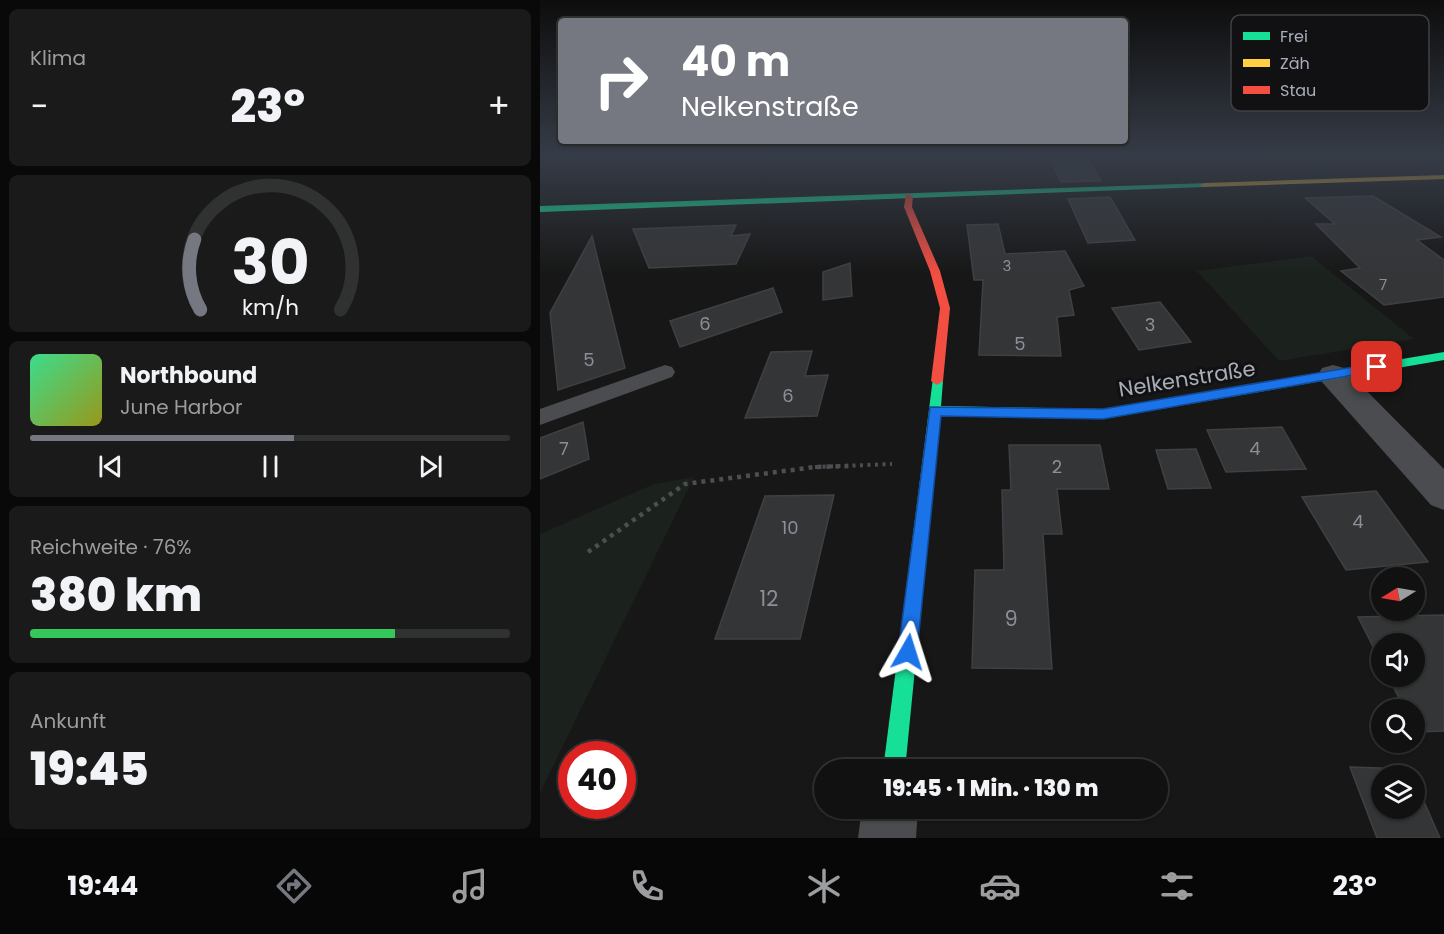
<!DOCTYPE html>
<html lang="de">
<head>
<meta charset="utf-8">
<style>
  body { margin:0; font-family:Poppins,sans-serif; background:#1a1a1a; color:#f1f3f6; height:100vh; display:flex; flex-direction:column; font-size:22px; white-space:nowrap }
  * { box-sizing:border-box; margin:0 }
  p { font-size:20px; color:#9c9d9f }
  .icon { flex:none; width:33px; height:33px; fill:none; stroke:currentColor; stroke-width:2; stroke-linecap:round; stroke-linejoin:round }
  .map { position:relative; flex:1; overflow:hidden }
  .details { display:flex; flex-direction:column; gap:9px; padding:9px; background:#090909; width:540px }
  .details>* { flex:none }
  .hud { position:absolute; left:18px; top:18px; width:570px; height:126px; border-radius:6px; box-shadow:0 2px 4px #0004,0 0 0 2px #303131; background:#757880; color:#fff; overflow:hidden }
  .needle { width:39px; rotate:259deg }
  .fabs { position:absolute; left:831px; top:567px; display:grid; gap:12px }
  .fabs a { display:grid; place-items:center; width:54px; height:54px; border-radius:50%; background:#111; box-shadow:0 2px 4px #0004,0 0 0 2px #303131; font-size:30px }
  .speed { position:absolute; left:18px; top:741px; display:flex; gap:12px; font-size:30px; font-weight:700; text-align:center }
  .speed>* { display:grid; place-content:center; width:78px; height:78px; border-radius:50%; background:#111; box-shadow:0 2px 4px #0004,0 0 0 2px #303131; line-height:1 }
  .speed .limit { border:9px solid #d22; background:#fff; color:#111 }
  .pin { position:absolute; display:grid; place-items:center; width:51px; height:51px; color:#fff; margin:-26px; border-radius:12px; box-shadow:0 3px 9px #0006 }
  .me { position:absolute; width:66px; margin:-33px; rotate:6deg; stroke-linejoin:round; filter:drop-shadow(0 0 4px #0008) }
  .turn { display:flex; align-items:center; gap:21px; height:126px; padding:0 24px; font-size:27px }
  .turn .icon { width:78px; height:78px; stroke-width:2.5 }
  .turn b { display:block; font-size:42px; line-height:51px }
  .big { font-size:45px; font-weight:800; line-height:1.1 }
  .details .tile { flex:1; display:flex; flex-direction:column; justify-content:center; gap:9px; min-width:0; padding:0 21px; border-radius:9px; background:#1a1a1a }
  .details .dial { align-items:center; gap:0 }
  .dial svg { height:156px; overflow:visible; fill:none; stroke:#303131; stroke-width:7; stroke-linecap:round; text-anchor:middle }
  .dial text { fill:#f1f3f6; stroke:none }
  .song { display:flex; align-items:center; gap:18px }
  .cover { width:72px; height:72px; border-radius:9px; background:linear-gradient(135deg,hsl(150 70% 55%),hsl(60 70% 35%)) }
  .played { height:6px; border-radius:3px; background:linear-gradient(90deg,#757880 55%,#303131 55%) }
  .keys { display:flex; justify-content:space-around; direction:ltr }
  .heat { display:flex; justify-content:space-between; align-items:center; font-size:33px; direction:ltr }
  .charge { height:9px; border-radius:4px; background:linear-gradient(90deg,#34c759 76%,#303131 0) }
  .trip { position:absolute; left:274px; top:759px; width:354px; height:60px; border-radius:30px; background:#111; box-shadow:0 2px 4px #0004,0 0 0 2px #303131; font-weight:800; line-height:60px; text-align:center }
  .tab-bar { display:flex; height:96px; justify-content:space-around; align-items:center; background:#070707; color:#9c9d9f }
  .tab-bar .icon { width:42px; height:42px }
  .tab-bar .current { color:#757880 }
  .tab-bar b { font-size:27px; color:#f1f3f6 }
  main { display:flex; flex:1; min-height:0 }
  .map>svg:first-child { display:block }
  .green { fill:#1b211c }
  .building { fill:#343537; stroke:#3f4043; stroke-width:1.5 }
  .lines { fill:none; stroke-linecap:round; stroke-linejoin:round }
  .path-far1 { stroke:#4d4e52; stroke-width:4; stroke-dasharray:3 4.5; stroke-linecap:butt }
  .path { stroke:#4d4e52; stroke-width:4.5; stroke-dasharray:4 5; stroke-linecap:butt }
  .lane { fill:#4b4c50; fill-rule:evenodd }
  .street { fill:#4b4c50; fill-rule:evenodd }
  .fast { fill:#16e098; fill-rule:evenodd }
  .slow { fill:#ffcf43; fill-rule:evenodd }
  .jam { fill:#f24e42; fill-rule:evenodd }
  .route { fill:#1a73e8; stroke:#114b97; stroke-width:1.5 }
  .labels { text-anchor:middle; stroke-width:6; stroke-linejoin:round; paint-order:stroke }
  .far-number-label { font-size:15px; fill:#8b8f98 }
  .number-label { font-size:18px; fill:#8b8f98 }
  .street-label { font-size:21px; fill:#a8adb8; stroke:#111113 }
  .near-number-label { font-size:21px; fill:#8b8f98 }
  .key { fill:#111113; stroke:#3e4045; stroke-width:1.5 }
  .key-label { font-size:16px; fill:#a8adb8 }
</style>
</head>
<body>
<main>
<section class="details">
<div class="tile"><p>Klima</p>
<div class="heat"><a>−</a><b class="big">23°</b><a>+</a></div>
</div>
<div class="tile dial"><svg viewBox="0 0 100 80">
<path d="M14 69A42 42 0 1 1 86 69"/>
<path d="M14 69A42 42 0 0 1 11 33" stroke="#757880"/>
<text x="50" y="56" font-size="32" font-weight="700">30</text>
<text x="50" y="72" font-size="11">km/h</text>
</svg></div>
<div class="tile">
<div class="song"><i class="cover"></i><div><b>Northbound</b><p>June Harbor</p></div></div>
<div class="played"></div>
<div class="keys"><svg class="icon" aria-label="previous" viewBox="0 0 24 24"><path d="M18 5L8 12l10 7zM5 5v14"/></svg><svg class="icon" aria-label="pause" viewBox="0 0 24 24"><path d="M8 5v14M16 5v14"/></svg><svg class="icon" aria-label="next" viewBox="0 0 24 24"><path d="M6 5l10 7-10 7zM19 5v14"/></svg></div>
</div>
<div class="tile"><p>Reichweite · 76%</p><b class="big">380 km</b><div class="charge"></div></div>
<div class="tile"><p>Ankunft</p><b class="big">19:45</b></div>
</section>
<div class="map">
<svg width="904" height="838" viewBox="0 0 904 838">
  <rect width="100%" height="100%" fill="#171717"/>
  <g class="green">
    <path d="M748 157H904V158L761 166Z"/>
    <path d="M771 256 874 339 739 361 657 271Z"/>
    <path d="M154 477 0 793V534L114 484Z"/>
  </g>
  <g class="building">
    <path d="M509 157H547L561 181 521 182Z"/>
    <path d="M833 196 901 237 877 240 904 260V297L844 305 801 271 820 268 776 224H795L765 198Z"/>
    <path d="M570 197 595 240 548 243 528 199Z"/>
    <path d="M458 224 465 254 525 251 544 286 529 290 534 315 517 317 521 356 439 355 443 280H434L427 225Z"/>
    <path d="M196 225 191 236 210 234 196 264 109 268 93 229Z"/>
    <path d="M52 236 85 368 18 390 10 313Z"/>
    <path d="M310 263 312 296 283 300V272Z"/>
    <path d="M233 288 242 312 140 347 130 321Z"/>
    <path d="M620 302 651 342 599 350 572 308Z"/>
    <path d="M272 351 265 376 288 375 277 416 205 418 231 352Z"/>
    <path d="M43 422 49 459 0 479V438Z"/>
    <path d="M742 427 766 469 686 472 667 430Z"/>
    <path d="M469 445H560L569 489H517L522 534H503L512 669 432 668 435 570H464L462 490H471Z"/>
    <path d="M656 449 671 488 628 489 616 450Z"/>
    <path d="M836 491 888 562 806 570 762 497Z"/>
    <path d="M294 495 260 639H175L225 496Z"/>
    <path d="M904 615V731L876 732 874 710H865L848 676H874V644H842V664L818 617Z"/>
    <path d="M810 767 870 769 873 776H842V808H874V779L900 838H837Z"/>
  </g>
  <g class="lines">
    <path class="path-far1" d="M275 467 352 464"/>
    <path class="path" d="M48 552 145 484 275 467 313 466"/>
    <path class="lane" d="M125 365 132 367 135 372 132 377 0 425V409Z"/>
    <g class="street">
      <path d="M793 365 804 368 904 469V510L891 505 782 382 778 375 782 368Z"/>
      <path d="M322 808H378L376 838H318Z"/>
    </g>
    <g class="fast">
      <path d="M667 183 668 185 664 187 0 212V206Z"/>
      <path d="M904 352V360L563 419 400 416 365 770H343L393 378H401L403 381 401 406 563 409Z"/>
    </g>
    <path class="slow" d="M904 175V179L664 187 660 185 664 183Z"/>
    <path class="jam" d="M366 194 373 196 372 207 400 271 410 308 403 381 397 385 391 381 400 308 390 271 364 207Z"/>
  </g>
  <linearGradient id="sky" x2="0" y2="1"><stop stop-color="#0d0d0d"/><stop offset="0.57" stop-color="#363c47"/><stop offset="1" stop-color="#363c47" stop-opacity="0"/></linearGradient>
  <rect width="904" height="274" fill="url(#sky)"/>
  <path class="route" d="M837 363 844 367 842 370 563 419 401 416 377 652 375 659 368 662 361 659 358 652 390 407 563 409Z"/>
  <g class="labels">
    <g class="far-number-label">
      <text x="467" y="271">3</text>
      <text x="843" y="290">7</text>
    </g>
    <g class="number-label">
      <text x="165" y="330">6</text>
      <text x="610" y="331">3</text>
      <text x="480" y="350">5</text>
      <text x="49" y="366">5</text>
      <text x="248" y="402">6</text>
      <text x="24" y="455">7</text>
      <text x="715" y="455">4</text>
      <text x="517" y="473">2</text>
      <text x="818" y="528">4</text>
      <text x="250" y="534">10</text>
    </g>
    <g class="street-label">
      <text transform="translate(647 379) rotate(-9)" y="7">Nelkenstraße</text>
    </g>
    <g class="near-number-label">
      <text x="229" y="606">12</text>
      <text x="471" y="626">9</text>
    </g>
  </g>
  <rect x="691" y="15" width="198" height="96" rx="9" class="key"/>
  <rect x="703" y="32" width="27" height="8" fill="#16e098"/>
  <rect x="703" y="59" width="27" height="8" fill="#ffcf43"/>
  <rect x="703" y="86" width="27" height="8" fill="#f24e42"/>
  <g class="key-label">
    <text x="740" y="42">Frei</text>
    <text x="740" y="69">Zäh</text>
    <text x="740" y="96">Stau</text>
  </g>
</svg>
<div class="fabs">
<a><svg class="needle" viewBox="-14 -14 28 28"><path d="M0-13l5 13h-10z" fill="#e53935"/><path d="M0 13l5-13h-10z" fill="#9c9d9f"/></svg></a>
<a><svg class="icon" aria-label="sound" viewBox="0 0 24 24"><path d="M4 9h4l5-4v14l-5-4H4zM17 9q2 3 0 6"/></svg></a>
<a><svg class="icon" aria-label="search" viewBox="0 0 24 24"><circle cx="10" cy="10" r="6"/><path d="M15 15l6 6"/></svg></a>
<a><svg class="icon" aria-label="layers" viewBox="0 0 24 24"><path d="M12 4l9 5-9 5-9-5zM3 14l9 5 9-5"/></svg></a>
</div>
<div class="speed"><div class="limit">40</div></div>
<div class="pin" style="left:837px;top:367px;background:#d93025"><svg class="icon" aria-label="arrive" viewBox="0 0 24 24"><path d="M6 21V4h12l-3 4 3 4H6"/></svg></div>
<svg class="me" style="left:368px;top:652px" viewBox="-20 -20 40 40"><path d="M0-17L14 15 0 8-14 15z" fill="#1a73e8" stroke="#fff" stroke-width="4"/></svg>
<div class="trip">19:45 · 1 Min. · 130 m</div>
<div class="hud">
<div class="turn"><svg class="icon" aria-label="right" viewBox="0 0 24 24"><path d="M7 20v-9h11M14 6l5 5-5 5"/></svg><div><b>40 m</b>Nelkenstraße</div></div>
</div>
</div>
</main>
<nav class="tab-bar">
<b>19:44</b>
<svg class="icon current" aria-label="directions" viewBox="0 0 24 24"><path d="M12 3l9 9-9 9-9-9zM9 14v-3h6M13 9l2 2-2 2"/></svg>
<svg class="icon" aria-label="music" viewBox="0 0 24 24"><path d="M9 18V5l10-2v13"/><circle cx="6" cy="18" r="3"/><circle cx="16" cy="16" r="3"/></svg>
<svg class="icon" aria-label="phone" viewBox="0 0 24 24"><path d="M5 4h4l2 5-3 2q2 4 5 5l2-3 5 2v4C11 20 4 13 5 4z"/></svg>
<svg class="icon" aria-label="climate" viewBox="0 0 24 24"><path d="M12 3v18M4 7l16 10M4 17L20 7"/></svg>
<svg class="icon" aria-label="car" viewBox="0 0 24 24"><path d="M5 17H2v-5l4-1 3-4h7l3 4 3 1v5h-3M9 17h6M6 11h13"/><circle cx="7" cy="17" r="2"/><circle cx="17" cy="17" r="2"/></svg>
<svg class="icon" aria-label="filters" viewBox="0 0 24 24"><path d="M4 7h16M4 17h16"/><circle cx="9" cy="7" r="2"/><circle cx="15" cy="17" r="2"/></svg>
<b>23°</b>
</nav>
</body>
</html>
